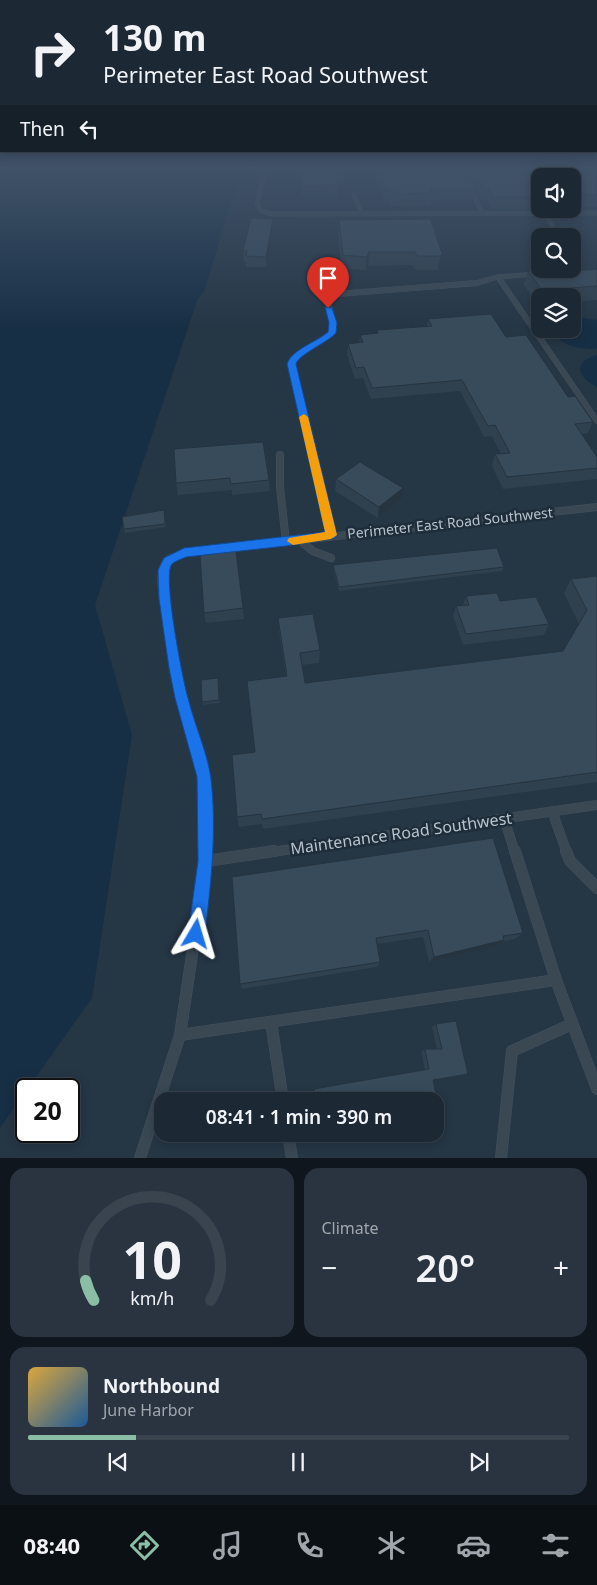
<!DOCTYPE html>
<html lang="en">
<head>
<meta charset="utf-8">
<style>
  body { margin:0; font-family:"Noto Sans",sans-serif; background:#293440; color:#f1f3f6; height:100vh; display:flex; flex-direction:column; font-size:19px; white-space:nowrap }
  * { box-sizing:border-box; margin:0 }
  p { font-size:16px; color:#a0a6ac }
  .icon { flex:none; width:28px; height:28px; fill:none; stroke:currentColor; stroke-width:2; stroke-linecap:round; stroke-linejoin:round }
  .map { position:relative; height:1158px; overflow:hidden }
  .side { display:flex; flex-direction:column; gap:10px; padding:10px; background:#0f161d; flex:1 }
  .side>* { flex:none }
  .guide { position:absolute; left:0px; top:0px; width:598px; height:152px; box-shadow:0 2px 12px #0003,0 0 0 1px #3a444f; background:#1c2834; color:#f1f3f6; overflow:hidden }
  .fabs { position:absolute; left:531px; top:168px; display:grid; gap:10px }
  .fabs a { display:grid; place-items:center; width:50px; height:50px; border-radius:10px; background:#1c2834; box-shadow:0 2px 12px #0003,0 0 0 1px #3a444f; font-size:25px }
  .speed { position:absolute; left:15px; top:1078px; display:flex; gap:10px; font-size:25px; font-weight:700; text-align:center }
  .speed>* { display:grid; place-content:center; width:65px; height:65px; border-radius:50%; background:#1c2834; box-shadow:0 2px 12px #0003,0 0 0 1px #3a444f; line-height:1 }
  .speed .limit { border:2px solid #111; border-radius:8px; background:#fff; color:#111 }
  .pin { position:absolute; display:grid; place-items:center; width:42px; height:42px; color:#fff; margin:-51px -21px; border-radius:50% 50% 50% 0; rotate:-45deg; box-shadow:0 0 5px #0007 }
  .pin .icon { rotate:45deg }
  .me { position:absolute; width:55px; margin:-28px; rotate:7deg; stroke-linejoin:round; filter:drop-shadow(0 0 4px #0008) }
  .turn { display:flex; align-items:center; gap:18px; height:105px; padding:0 20px; font-size:22px }
  .turn .icon { width:65px; height:65px; stroke-width:2.5 }
  .turn b { display:block; font-size:35px; line-height:42px }
  .then { display:flex; align-items:center; height:48px; padding:0 20px; background:#0003; gap:10px; font-size:19px }
  .big { font-size:38px; font-weight:600; line-height:1.1 }
  .side .widget { flex:1; display:flex; flex-direction:column; justify-content:center; gap:8px; min-width:0; padding:0 18px; border-radius:15px; background:#293440 }
  .side .dial { align-items:center; gap:0 }
  .dial svg { height:130px; overflow:visible; fill:none; stroke:#3a444f; stroke-width:7; stroke-linecap:round; text-anchor:middle }
  .dial text { fill:#f1f3f6; stroke:none }
  .song { display:flex; align-items:center; gap:15px }
  .cover { width:60px; height:60px; border-radius:8px; background:linear-gradient(135deg,hsl(40 70% 55%),hsl(210 70% 35%)) }
  .played { height:5px; border-radius:2px; background:linear-gradient(90deg,#8abfa5 20%,#3a444f 20%) }
  .keys { display:flex; justify-content:space-around; direction:ltr }
  .heat { display:flex; justify-content:space-between; align-items:center; font-size:28px; direction:ltr }
  .side .tiles { flex:1; display:grid; gap:10px; grid-template-columns:1fr 1fr }
  .widget:last-child { grid-column:span 2 }
  .trip { position:absolute; left:154px; top:1092px; width:290px; height:50px; border-radius:15px; background:#1c2834; box-shadow:0 2px 12px #0003,0 0 0 1px #3a444f; font-weight:600; line-height:50px; text-align:center }
  .tab-bar { display:flex; height:80px; justify-content:space-around; align-items:center; background:#0b1015; color:#a0a6ac }
  .tab-bar .icon { width:35px; height:35px }
  .tab-bar .selected { color:#8abfa5 }
  .tab-bar b { font-size:22px; color:#f1f3f6 }
  .map>svg:first-child { display:block }
  .water { fill:#172f45 }
  .lines { fill:none; stroke-linecap:round; stroke-linejoin:round }
  .lane-far4-casing { stroke:#44515e; stroke-width:5 }
  .lane-far3-casing { stroke:#44515e; stroke-width:6 }
  .lane-far2-casing { stroke:#44515e; stroke-width:8 }
  .lane-far1-casing { stroke:#44515e; stroke-width:10 }
  .lane-casing { stroke:#44515e; stroke-width:12 }
  .lane-far4 { stroke:#3a4854; stroke-width:4.5 }
  .lane-far3 { stroke:#3a4854; stroke-width:5.5 }
  .lane-far2 { stroke:#3a4854; stroke-width:7 }
  .lane-far1 { stroke:#3a4854; stroke-width:9 }
  .lane { stroke:#3a4854; stroke-width:11 }
  .wall { fill:#2f404e }
  .shaded-wall { fill:#263440 }
  .building { fill:#374b5b; stroke:#263440 }
  .route { fill:#1a73e8; stroke:#114b97 }
  .slow { fill:#f59e0b }
  .labels { text-anchor:middle; stroke-width:5; stroke-linejoin:round; paint-order:stroke }
  .street-label { font-size:14px; fill:#b8c3ce; stroke:#1e2d3a }
  .near-street-label { font-size:16px; fill:#b8c3ce; stroke:#1e2d3a }
</style>
</head>
<body>
<div class="map">
<svg width="597" height="1158" viewBox="0 0 597 1158">
  <rect width="100%" height="100%" fill="#253645"/>
  <g class="water">
    <path d="M0 167H242L204 292 198 298 95 605 132 735 92 998 0 1128Z"/>
    <path d="M573 316 597 320V349C580 349 559 346 551 329H572Z"/>
    <path d="M597 355V387C577 377 572 362 597 355Z"/>
  </g>
  <g class="lines">
    <defs>
      <g id="lane-far4">
        <path d="M266 167 257 203 260 210 271 214 597 213"/>
        <path d="M463 167 482 214"/>
        <path d="M354 195 362 214"/>
        <path d="M545 214 552 225"/>
        <path d="M498 277 501 281"/>
        <path d="M483 281 498 277 535 274"/>
      </g>
      <g id="lane-far3">
        <path d="M500 280 597 421"/>
        <path d="M306 427 292 364 299 354 332 333 333 323 328 302 337 294 477 283 487 280"/>
      </g>
      <g id="lane-far2">
        <path d="M306 426 331 535"/>
        <path d="M280 455V487L286 542"/>
        <path d="M299 540 313 551 331 558"/>
        <path d="M166 614C164 600 155 570 169 559 173 557 180 555 184 553L597 507"/>
      </g>
      <g id="lane-far1">
        <path d="M166 612 181 698 204 777 206 853"/>
        <path d="M552 811 567 853"/>
        <path d="M504 818 515 853"/>
        <path d="M265 853 597 805"/>
      </g>
      <g id="lane">
        <path d="M515 851 556 980 597 1089"/>
        <path d="M566 851 570 861 597 888"/>
        <path d="M206 861 274 851"/>
        <path d="M271 1022 283 1101"/>
        <path d="M180 1035 556 980"/>
        <path d="M288 1134 292 1158"/>
        <path d="M140 1158 180 1035 206 861V851"/>
        <path d="M501 1158 512 1051 572 1024"/>
      </g>
    </defs>
    <use href="#lane-far4" class="lane-far4-casing"/>
    <use href="#lane-far3" class="lane-far3-casing"/>
    <use href="#lane-far2" class="lane-far2-casing"/>
    <use href="#lane-far1" class="lane-far1-casing"/>
    <use href="#lane" class="lane-casing"/>
    <use href="#lane-far4" class="lane-far4"/>
    <use href="#lane-far3" class="lane-far3"/>
    <use href="#lane-far2" class="lane-far2"/>
    <use href="#lane-far1" class="lane-far1"/>
    <use href="#lane" class="lane"/>
  </g>
  <g class="wall">
    <path d="M302 167 346 169V179L337 180 338 185V196H302Z"/>
    <path d="M375 167H466L475 188 472 200 431 201V205L399 206H391V203L384 201Z"/>
    <path d="M467 167H597V207H572V176H540V209H545H491L487 200H481Z"/>
    <path d="M339 221 442 254 440 268 438 270H416L413 265 368 266 366 270 342 269 338 234Z"/>
    <path d="M273 229 266 267H246V262H244L243 251Z"/>
    <path d="M597 269V300L572 302V296H540V304H538L524 285 528 271 547 273Z"/>
    <path d="M428 319 506 337 568 397 593 422 588 433 582 434 597 457V479L503 489 492 466 495 454H501L492 436 484 437 460 391 371 399 363 378 355 379 347 355 348 344 359 343 360 335 377 334V330L427 326Z"/>
    <path d="M174 449 269 480 270 491 232 495V490L178 495 176 483Z"/>
    <path d="M336 479 401 499 378 518 335 491Z"/>
    <path d="M164 510 166 527 125 533 124 529Z"/>
    <path d="M236 551 244 619 206 623 204 613Z"/>
    <path d="M333 565 504 567 502 571 339 591 333 569Z"/>
    <path d="M597 576V782L263 829 262 824 239 827 237 817 255 752 286 677 279 631 278 618 320 650 319 663 302 665 305 683 563 651 579 624 564 593 571 579Z"/>
    <path d="M466 596 500 601 549 624 544 635 463 645 453 616 456 606 463 605Z"/>
    <path d="M218 678 220 703 203 705 202 702Z"/>
    <path d="M232 877 523 933 515 939 501 942 496 946 429 962 423 937 377 944 380 962 377 967 242 989 240 984Z"/>
    <path d="M436 1024 468 1074 433 1080 435 1101H315L314 1089 425 1070 421 1051 425 1049H437L432 1027Z"/>
  </g>
  <g class="shaded-wall">
    <path d="M273 219V229L266 267V257Z"/>
    <path d="M369 252 368 266 366 270 367 257Z"/>
    <path d="M442 254 440 268 438 270 440 256Z"/>
    <path d="M403 488 401 499 378 518 379 507Z"/>
    <path d="M504 940 496 946 429 962 434 957Z"/>
  </g>
  <g class="building">
    <path d="M302 167H346V169H336L338 185 302 186Z"/>
    <path d="M379 167H466L475 188H431L432 193 400 194 393 193 392 190 385 188Z"/>
    <path d="M474 167H597V195L572 194V176H540V197H493L489 188H483Z"/>
    <path d="M251 218 273 219 266 257 246 256 247 251H243Z"/>
    <path d="M429 219 431 220 442 254 440 256H418L415 252H369L367 257 343 255 339 221 340 220Z"/>
    <path d="M597 269V286L542 290 528 271 544 270 547 273Z"/>
    <path d="M491 314 506 337 526 335 568 397 575 396 593 422 575 424 597 457V468L507 477 495 454 510 453 495 425 488 426 462 380 372 388 364 367 356 368 348 344 363 342 360 335 378 333 377 330 432 326 428 319Z"/>
    <path d="M263 442 269 480 231 484 230 478 176 483 174 449Z"/>
    <path d="M360 462 403 488 379 507 336 479Z"/>
    <path d="M164 510 165 524 124 529 122 517Z"/>
    <path d="M497 548 504 567 339 587 333 565Z"/>
    <path d="M236 551 243 608 204 613 200 555Z"/>
    <path d="M597 576V772L262 819 261 814 237 817 232 755 255 752 247 681 287 676 278 618 313 614 320 650 300 653 305 683 563 651 587 610 571 579Z"/>
    <path d="M497 593 500 601 536 597 549 624 466 634 456 606 469 605 466 596Z"/>
    <path d="M218 678 219 700 202 702 201 680Z"/>
    <path d="M493 838 523 933 503 936 504 940 434 957 428 930 376 938 380 962 240 984 232 877Z"/>
    <path d="M456 1021 468 1074 433 1080 441 1118 435 1119V1101H316L314 1089 429 1069 425 1049H442L436 1024Z"/>
    <path d="M320 1134H354L321 1140Z"/>
  </g>
  <linearGradient id="sky" x2="0" y2="1"><stop stop-color="#141e26"/><stop offset="0.51" stop-color="#405268"/><stop offset="1" stop-color="#405268" stop-opacity="0"/></linearGradient>
  <rect width="597" height="329" fill="url(#sky)"/>
  <path class="route" d="M325 307 332 308 337 323 336 333C327 343 299 354 296 364L337 535 335 538 286 546 186 557C182 559 175 561 172 564 162 574 183 681 188 698 194 723 208 754 211 779 217 831 211 883 205 934L202 940 196 943 191 940 188 934 198 861 197 777 175 698 169 668 159 599 158 570 164 558 184 548 325 532 287 364C292 349 317 342 328 332L329 323Z"/>
  <path class="slow" d="M304 414 308 417 337 535 331 539 293 545 287 541 289 538 325 532 299 417Z"/>
  <g class="labels">
    <g class="street-label">
      <text transform="translate(450 523) rotate(-6)" y="5">Perimeter East Road Southwest</text>
    </g>
    <g class="near-street-label">
      <text transform="translate(401 833) rotate(-8)" y="6">Maintenance Road Southwest</text>
    </g>
  </g>
</svg>
<div class="fabs">
<a><svg class="icon" aria-label="sound" viewBox="0 0 24 24"><path d="M4 9h4l5-4v14l-5-4H4zM17 9q2 3 0 6"/></svg></a>
<a><svg class="icon" aria-label="search" viewBox="0 0 24 24"><circle cx="10" cy="10" r="6"/><path d="M15 15l6 6"/></svg></a>
<a><svg class="icon" aria-label="layers" viewBox="0 0 24 24"><path d="M12 4l9 5-9 5-9-5zM3 14l9 5 9-5"/></svg></a>
</div>
<div class="speed"><div class="limit">20</div></div>
<div class="pin" style="left:328px;top:308px;background:#d93025"><svg class="icon" aria-label="arrive" viewBox="0 0 24 24"><path d="M6 21V4h12l-3 4 3 4H6"/></svg></div>
<svg class="me" style="left:196px;top:934px" viewBox="-20 -20 40 40"><path d="M0-17L14 15 0 8-14 15z" fill="#1a73e8" stroke="#fff" stroke-width="4"/></svg>
<div class="trip">08:41 · 1 min · 390 m</div>
<div class="guide">
<div class="turn"><svg class="icon" aria-label="right" viewBox="0 0 24 24"><path d="M7 20v-9h11M14 6l5 5-5 5"/></svg><div><b>130 m</b>Perimeter East Road Southwest</div></div>
<div class="then">Then<svg class="icon" aria-label="left" viewBox="0 0 24 24"><path d="M17 20v-9H6M10 6l-5 5 5 5"/></svg></div>
</div>
</div>
<section class="side">
<div class="tiles">
<div class="widget dial"><svg viewBox="0 0 100 80">
<path d="M14 69A42 42 0 1 1 86 69"/>
<path d="M14 69A42 42 0 0 1 9 57" stroke="#8abfa5"/>
<text x="50" y="56" font-size="32" font-weight="700">10</text>
<text x="50" y="72" font-size="11">km/h</text>
</svg></div>
<div class="widget"><p>Climate</p>
<div class="heat"><a>−</a><b class="big">20°</b><a>+</a></div>
</div>
<div class="widget">
<div class="song"><i class="cover"></i><div><b>Northbound</b><p>June Harbor</p></div></div>
<div class="played"></div>
<div class="keys"><svg class="icon" aria-label="previous" viewBox="0 0 24 24"><path d="M18 5L8 12l10 7zM5 5v14"/></svg><svg class="icon" aria-label="pause" viewBox="0 0 24 24"><path d="M8 5v14M16 5v14"/></svg><svg class="icon" aria-label="next" viewBox="0 0 24 24"><path d="M6 5l10 7-10 7zM19 5v14"/></svg></div>
</div>
</div>
</section>
<nav class="tab-bar">
<b>08:40</b>
<svg class="icon selected" aria-label="directions" viewBox="0 0 24 24"><path d="M12 3l9 9-9 9-9-9zM9 14v-3h6M13 9l2 2-2 2"/></svg>
<svg class="icon" aria-label="music" viewBox="0 0 24 24"><path d="M9 18V5l10-2v13"/><circle cx="6" cy="18" r="3"/><circle cx="16" cy="16" r="3"/></svg>
<svg class="icon" aria-label="phone" viewBox="0 0 24 24"><path d="M5 4h4l2 5-3 2q2 4 5 5l2-3 5 2v4C11 20 4 13 5 4z"/></svg>
<svg class="icon" aria-label="climate" viewBox="0 0 24 24"><path d="M12 3v18M4 7l16 10M4 17L20 7"/></svg>
<svg class="icon" aria-label="car" viewBox="0 0 24 24"><path d="M5 17H2v-5l4-1 3-4h7l3 4 3 1v5h-3M9 17h6M6 11h13"/><circle cx="7" cy="17" r="2"/><circle cx="17" cy="17" r="2"/></svg>
<svg class="icon" aria-label="filters" viewBox="0 0 24 24"><path d="M4 7h16M4 17h16"/><circle cx="9" cy="7" r="2"/><circle cx="15" cy="17" r="2"/></svg>
</nav>
</body>
</html>
